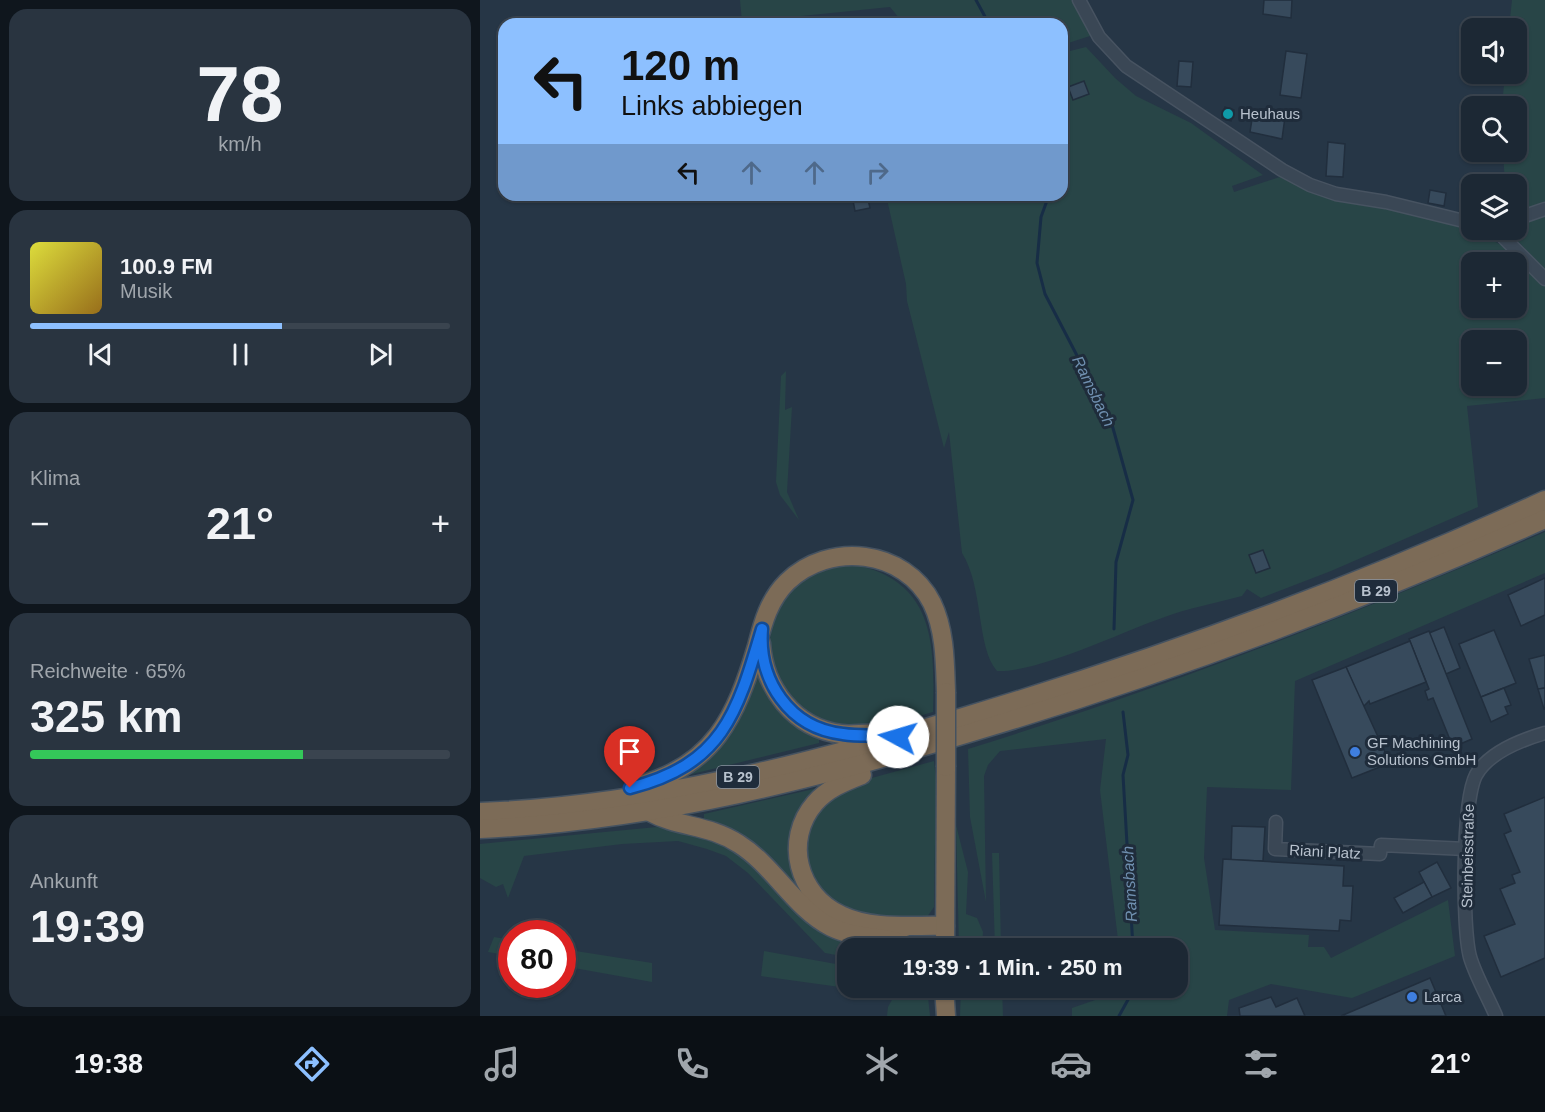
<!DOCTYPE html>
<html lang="de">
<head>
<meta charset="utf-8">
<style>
  body { margin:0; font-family:Arial,sans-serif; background:#293440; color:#f1f3f6; height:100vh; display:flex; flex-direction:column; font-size:22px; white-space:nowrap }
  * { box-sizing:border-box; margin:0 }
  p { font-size:20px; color:#a0a6ac }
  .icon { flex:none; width:33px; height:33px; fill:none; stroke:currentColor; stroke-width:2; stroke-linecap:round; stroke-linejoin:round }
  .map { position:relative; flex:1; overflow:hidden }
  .details { display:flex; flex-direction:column; gap:9px; padding:9px; background:#0f161d; width:480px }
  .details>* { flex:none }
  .banner { position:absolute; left:18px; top:18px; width:570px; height:183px; border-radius:18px; box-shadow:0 2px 4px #0004,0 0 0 2px #3a444f; background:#8dc0ff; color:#111; overflow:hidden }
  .fabs { position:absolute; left:981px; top:18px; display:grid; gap:12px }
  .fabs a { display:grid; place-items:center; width:66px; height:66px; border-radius:12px; background:#1c2834; box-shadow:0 2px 4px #0004,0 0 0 2px #3a444f; font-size:30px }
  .speed { position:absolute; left:18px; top:920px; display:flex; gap:12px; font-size:30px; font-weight:700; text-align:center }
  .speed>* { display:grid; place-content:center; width:78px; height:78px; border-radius:50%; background:#1c2834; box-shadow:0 2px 4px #0004,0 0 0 2px #3a444f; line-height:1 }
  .speed .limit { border:9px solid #d22; background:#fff; color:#111 }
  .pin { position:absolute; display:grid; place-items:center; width:51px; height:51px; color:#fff; margin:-62px -26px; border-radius:50% 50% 50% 0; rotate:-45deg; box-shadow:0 0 6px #0007 }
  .pin .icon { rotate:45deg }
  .me { position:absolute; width:66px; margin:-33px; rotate:276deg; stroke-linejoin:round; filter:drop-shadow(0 0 4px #0008) }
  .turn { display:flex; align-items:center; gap:21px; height:126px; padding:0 24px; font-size:27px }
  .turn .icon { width:78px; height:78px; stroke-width:2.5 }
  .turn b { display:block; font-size:42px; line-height:51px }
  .lanes { display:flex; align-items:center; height:57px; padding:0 24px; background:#0003; justify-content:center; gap:30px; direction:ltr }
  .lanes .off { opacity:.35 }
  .big { font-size:45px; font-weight:800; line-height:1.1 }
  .details .widget { flex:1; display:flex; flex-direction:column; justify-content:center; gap:9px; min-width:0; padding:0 21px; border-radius:18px; background:#293440 }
  .details .dial { align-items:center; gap:0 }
  .dial b { font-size:78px; line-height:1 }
  .song { display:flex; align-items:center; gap:18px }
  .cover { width:72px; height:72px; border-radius:9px; background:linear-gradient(135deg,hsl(60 70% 55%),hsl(40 70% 35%)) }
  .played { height:6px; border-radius:3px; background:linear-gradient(90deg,#8dc0ff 60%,#3a444f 60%) }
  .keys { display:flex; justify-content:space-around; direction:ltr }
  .heat { display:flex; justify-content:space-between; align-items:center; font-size:33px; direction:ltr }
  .charge { height:9px; border-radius:4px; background:linear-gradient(90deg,#34c759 65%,#3a444f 0) }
  .trip { position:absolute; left:357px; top:938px; width:351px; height:60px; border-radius:18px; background:#1c2834; box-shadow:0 2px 4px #0004,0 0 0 2px #3a444f; font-weight:800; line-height:60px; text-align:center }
  .tabs { display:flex; height:96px; justify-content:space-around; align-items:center; background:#0b1015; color:#a0a6ac }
  .tabs .icon { width:42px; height:42px }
  .tabs .current { color:#8dc0ff }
  .tabs b { font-size:27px; color:#f1f3f6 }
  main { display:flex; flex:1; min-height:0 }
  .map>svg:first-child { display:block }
  .green { fill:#284547; fill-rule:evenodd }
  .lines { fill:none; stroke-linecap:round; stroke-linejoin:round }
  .stream { stroke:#172d46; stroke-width:3 }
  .building { fill:#374a5c; stroke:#212e3d; stroke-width:1.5 }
  .minor-casing { stroke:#475361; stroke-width:15 }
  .highway-casing { stroke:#455260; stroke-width:21 }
  .minor { stroke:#3a4755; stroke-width:12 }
  .highway { stroke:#7c6b57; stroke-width:18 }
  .highway-bridge-casing { stroke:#455260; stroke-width:21; stroke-linecap:butt }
  .highway-bridge { stroke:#7c6b57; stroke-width:18 }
  .route-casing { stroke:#114b97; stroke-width:15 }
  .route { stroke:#1a73e8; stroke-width:10 }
  .culture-dot { fill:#0f9aa8; stroke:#1f2c3b; stroke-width:2 }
  .shop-dot { fill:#3f7fe0; stroke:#1f2c3b; stroke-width:2 }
  .labels { text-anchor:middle; stroke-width:6; stroke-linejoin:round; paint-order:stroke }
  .shield { fill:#1f2c3b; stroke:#8a95a2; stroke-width:1.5 }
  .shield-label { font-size:14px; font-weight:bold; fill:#b8c2ce }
  .poi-label { font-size:15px; fill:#b8c2ce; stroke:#1f2c3b; text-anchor:start }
  .street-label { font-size:15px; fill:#b8c2ce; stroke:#1f2c3b }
  .water-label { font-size:16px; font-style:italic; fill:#6f8faf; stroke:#1f2c3b }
</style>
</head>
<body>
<main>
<section class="details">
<div class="widget dial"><b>78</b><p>km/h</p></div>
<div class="widget">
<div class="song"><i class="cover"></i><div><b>100.9 FM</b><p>Musik</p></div></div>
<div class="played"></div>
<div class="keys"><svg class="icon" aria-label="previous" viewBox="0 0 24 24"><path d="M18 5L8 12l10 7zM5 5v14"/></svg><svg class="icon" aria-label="pause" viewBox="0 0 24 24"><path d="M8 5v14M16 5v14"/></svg><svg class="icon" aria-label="next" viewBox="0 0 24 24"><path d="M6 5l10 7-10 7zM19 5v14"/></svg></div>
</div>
<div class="widget"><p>Klima</p>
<div class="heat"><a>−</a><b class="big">21°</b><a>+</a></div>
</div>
<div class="widget"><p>Reichweite · 65%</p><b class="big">325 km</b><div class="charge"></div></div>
<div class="widget"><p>Ankunft</p><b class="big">19:39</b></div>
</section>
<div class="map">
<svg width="1065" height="1016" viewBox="0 0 1065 1016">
  <rect width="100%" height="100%" fill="#263646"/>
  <g class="green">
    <path d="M260 0H593L611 33 610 36 582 45V24H424L410 7 262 22Z"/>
    <path d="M1032 0H1065V203L1037 215 1036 184H1025L1023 152H1036V106H1022L1025 74H1036V28H1029Z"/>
    <path d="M606 47 635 78 656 96 711 123 783 175 752 186 754 192 803 176 895 205 991 229 1027 248 1065 286V398L987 406 998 507 851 571 781 598 767 589 762 596C736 603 708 608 682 618 642 632 557 673 517 671 496 647 504 588 482 553L469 432 464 448 427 301 426 284 406 195H582V53ZM992 262H1036V308H992ZM992 340H1036V386H992Z"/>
    <path d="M1065 213V270H1064L1028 230H1036L1037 225Z"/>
    <path d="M306 371 305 410 312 407 307 492 319 520 300 495 296 482 301 376Z"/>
    <path d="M1065 532V573L815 681 811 790 727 787 724 858 735 930 829 935 828 947H844L851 958 968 900 975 956 872 998 791 984 749 1000 747 1016H592V1008L618 999 645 998 644 987H698V948H639L620 790 626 739 520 751 508 765 504 776 506 902 490 817 488 749C685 688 876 614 1065 532Z"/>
    <path d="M376 565C455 582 455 645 453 712 432 718 408 727 386 729 376 730 364 727 354 725 281 705 265 608 335 571 348 565 363 566 376 565Z"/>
    <path d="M276 665 339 737V743L204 776Z"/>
    <path d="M454 761 456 780 454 907 447 917 389 918 341 896 322 852 324 833 345 800 377 782Z"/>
    <path d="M338 788 310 856 313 874 327 900 440 934 453 941V948H441L354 924 224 821V814Z"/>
    <path d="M476 825 488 872 486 914 497 918 503 932 502 948H479Z"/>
    <path d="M177 827 204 829 251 847 272 864 413 948H368L367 957 345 953 268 873 246 856 227 849 198 841 142 844 44 856 28 898 23 884 16 887 0 878V844Z"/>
    <path d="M512 853H519L521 948H515Z"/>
    <path d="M14 937 31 940V956L8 952Z"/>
    <path d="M83 949 172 963V982L83 966Z"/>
    <path d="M284 951 367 966 368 987H396V992L281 976Z"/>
    <path d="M419 987H447L450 1016H407L408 1007Z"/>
    <path d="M481 987H489L492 993H501V987H522L523 1016H480Z"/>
  </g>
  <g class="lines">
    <g class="stream">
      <path d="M496 0 509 24"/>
      <path d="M569 195 561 217 557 263 565 294 631 421 653 500 636 562 634 629"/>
      <path d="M643 712 648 755 643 775 653 948"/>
      <path d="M639 1016 655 987"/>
    </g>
  </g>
  <g class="building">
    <path d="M784 0H812L811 18 783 14Z"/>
    <path d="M806 51 827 54 821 98 800 95Z"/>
    <path d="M699 61 713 62 711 87 697 86Z"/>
    <path d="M604 81 609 94 593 100 588 87Z"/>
    <path d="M745 107 754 110 751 121 742 118Z"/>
    <path d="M773 113 805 117 802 139 770 132Z"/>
    <path d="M848 142 865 144 863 177 846 176Z"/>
    <path d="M950 190 966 193 964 206 948 203Z"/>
    <path d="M372 195H387L390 208 375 211Z"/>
    <path d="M783 550 790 568 776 573 769 555Z"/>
    <path d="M1065 578V615L1041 626 1028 595Z"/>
    <path d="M964 627 980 668 966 674 949 633Z"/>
    <path d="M1014 630 1036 683 1001 697 979 644Z"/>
    <path d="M949 631 992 739 973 747 953 698 948 700 945 691 949 689 929 639Z"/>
    <path d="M930 641 946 682 890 704 889 701 883 707 866 667Z"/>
    <path d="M1065 655V688L1058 689 1049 659Z"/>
    <path d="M866 667 910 763 872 778 832 680Z"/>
    <path d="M1024 688 1031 705 1025 707 1028 714 1011 722 1001 697Z"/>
    <path d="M1065 688V709H1064L1058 689Z"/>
    <path d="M1065 797V958L1021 977 1004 936 1035 924 1020 889 1035 883 1032 875 1040 872 1024 834 1031 831 1024 814Z"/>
    <path d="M752 826 785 827 783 861 751 860Z"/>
    <path d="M743 859 864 866 863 886H873L871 921 860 920 859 931 739 925Z"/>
    <path d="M957 862 971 888 952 897 939 872Z"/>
    <path d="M944 882 952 897 923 913 914 898Z"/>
    <path d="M950 978 966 1016H861Z"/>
    <path d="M791 997 796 1007 817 998 825 1016H760L759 1008Z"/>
  </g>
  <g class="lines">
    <defs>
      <g id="minor">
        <path d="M599 0 619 37 646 66 802 170 830 185 856 194 906 202 992 223"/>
        <path d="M1036 219 1065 209"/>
        <path d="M1016 230 1065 279"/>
        <path d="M796 822 795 849 900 854 901 845 986 849"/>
        <path d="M1016 1016C1008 997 996 977 990 957 982 927 982 802 996 775 1009 752 1041 740 1065 733"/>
      </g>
      <g id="highway">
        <path d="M281 643C284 688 314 728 361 734 374 736 386 732 399 734"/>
        <path d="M382 775C364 782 347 789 335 803 303 840 318 896 361 915 392 930 432 925 465 926"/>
        <path d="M157 786C234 766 256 717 277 646 283 622 289 600 307 582 349 541 425 549 452 603 465 630 465 662 466 692"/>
        <path d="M0 812C165 806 326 764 483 717 681 658 877 586 1065 500"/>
        <path d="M170 812C199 828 229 824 259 844 294 866 314 908 351 927 377 940 408 935 435 948"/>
        <path d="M0 829C175 821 342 778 509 727 698 670 884 600 1065 519"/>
        <path d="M465 948 466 767"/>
        <path d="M464 987 466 1016"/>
      </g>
    </defs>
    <use href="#minor" class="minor-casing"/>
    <use href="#highway" class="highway-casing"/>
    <use href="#minor" class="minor"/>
    <use href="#highway" class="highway"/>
    <defs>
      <path id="highway-bridge" d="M466 692V767"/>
    </defs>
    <use href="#highway-bridge" class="highway-bridge-casing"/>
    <use href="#highway-bridge" class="highway-bridge"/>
  </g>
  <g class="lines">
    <defs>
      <path id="route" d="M150 788C243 764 257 714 282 629 278 680 309 728 363 734 381 737 397 734 418 737"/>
    </defs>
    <use href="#route" class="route-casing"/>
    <use href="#route" class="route"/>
  </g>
  <circle class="culture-dot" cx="748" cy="114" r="6"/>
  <g class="shop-dot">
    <circle cx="875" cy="752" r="6"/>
    <circle cx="932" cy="997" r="6"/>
  </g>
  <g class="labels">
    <g class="shield">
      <rect x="875" y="580" width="42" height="22" rx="4.5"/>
      <rect x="237" y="766" width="42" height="22" rx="4.5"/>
    </g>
    <g class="shield-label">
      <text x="896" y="596">B 29</text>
      <text x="258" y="782">B 29</text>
    </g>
    <g class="poi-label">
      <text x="760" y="119">Heuhaus</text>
      <text x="887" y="748">GF Machining<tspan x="887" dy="17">Solutions GmbH</tspan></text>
      <text x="944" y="1002">Larca</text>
    </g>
    <g class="street-label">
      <text transform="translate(845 852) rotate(3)" y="5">Riani Platz</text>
      <text transform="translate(988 856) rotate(-89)" y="5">Steinbeisstraße</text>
    </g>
    <g class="water-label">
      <text transform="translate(614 391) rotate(64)" y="6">Ramsbach</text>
      <text transform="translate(649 884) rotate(-93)" y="6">Ramsbach</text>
    </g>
  </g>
</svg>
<div class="fabs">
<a><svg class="icon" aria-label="sound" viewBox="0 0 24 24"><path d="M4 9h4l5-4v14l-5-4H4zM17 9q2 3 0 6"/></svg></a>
<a><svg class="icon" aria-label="search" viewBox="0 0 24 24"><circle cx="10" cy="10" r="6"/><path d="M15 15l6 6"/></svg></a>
<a><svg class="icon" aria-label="layers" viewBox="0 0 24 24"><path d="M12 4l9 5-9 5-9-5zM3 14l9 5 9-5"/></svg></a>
<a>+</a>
<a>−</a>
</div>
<div class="speed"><div class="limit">80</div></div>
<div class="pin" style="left:150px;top:788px;background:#d93025"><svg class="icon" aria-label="arrive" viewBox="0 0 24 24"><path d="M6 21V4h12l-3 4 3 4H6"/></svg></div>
<svg class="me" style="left:418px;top:737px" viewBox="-20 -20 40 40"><circle r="19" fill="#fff"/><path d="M0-13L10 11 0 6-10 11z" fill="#1a73e8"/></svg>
<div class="trip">19:39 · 1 Min. · 250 m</div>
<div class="banner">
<div class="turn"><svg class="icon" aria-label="left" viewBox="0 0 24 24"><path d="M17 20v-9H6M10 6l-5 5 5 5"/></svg><div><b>120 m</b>Links abbiegen</div></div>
<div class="lanes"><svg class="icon" aria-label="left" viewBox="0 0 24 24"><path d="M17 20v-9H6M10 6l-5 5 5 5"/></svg><svg class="icon off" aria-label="ahead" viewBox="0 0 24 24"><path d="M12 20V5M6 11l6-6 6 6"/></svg><svg class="icon off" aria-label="ahead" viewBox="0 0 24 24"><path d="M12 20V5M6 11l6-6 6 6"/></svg><svg class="icon off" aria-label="right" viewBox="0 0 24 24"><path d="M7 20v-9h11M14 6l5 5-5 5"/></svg></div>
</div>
</div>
</main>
<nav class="tabs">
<b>19:38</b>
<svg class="icon current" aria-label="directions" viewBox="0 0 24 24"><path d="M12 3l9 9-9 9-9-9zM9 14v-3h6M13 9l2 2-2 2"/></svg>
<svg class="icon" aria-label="music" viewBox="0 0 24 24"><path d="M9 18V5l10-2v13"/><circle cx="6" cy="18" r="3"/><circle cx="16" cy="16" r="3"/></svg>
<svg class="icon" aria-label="phone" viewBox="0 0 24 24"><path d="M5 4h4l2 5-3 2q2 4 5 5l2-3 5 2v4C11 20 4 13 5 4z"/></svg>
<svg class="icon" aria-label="climate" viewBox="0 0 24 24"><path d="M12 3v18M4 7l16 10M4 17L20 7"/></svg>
<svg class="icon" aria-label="car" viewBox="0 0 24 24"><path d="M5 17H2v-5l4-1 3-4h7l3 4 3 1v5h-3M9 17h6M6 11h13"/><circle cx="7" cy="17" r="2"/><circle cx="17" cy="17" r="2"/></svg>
<svg class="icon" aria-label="filters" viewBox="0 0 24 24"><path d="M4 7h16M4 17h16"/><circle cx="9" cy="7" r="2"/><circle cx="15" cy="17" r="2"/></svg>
<b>21°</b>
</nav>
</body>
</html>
